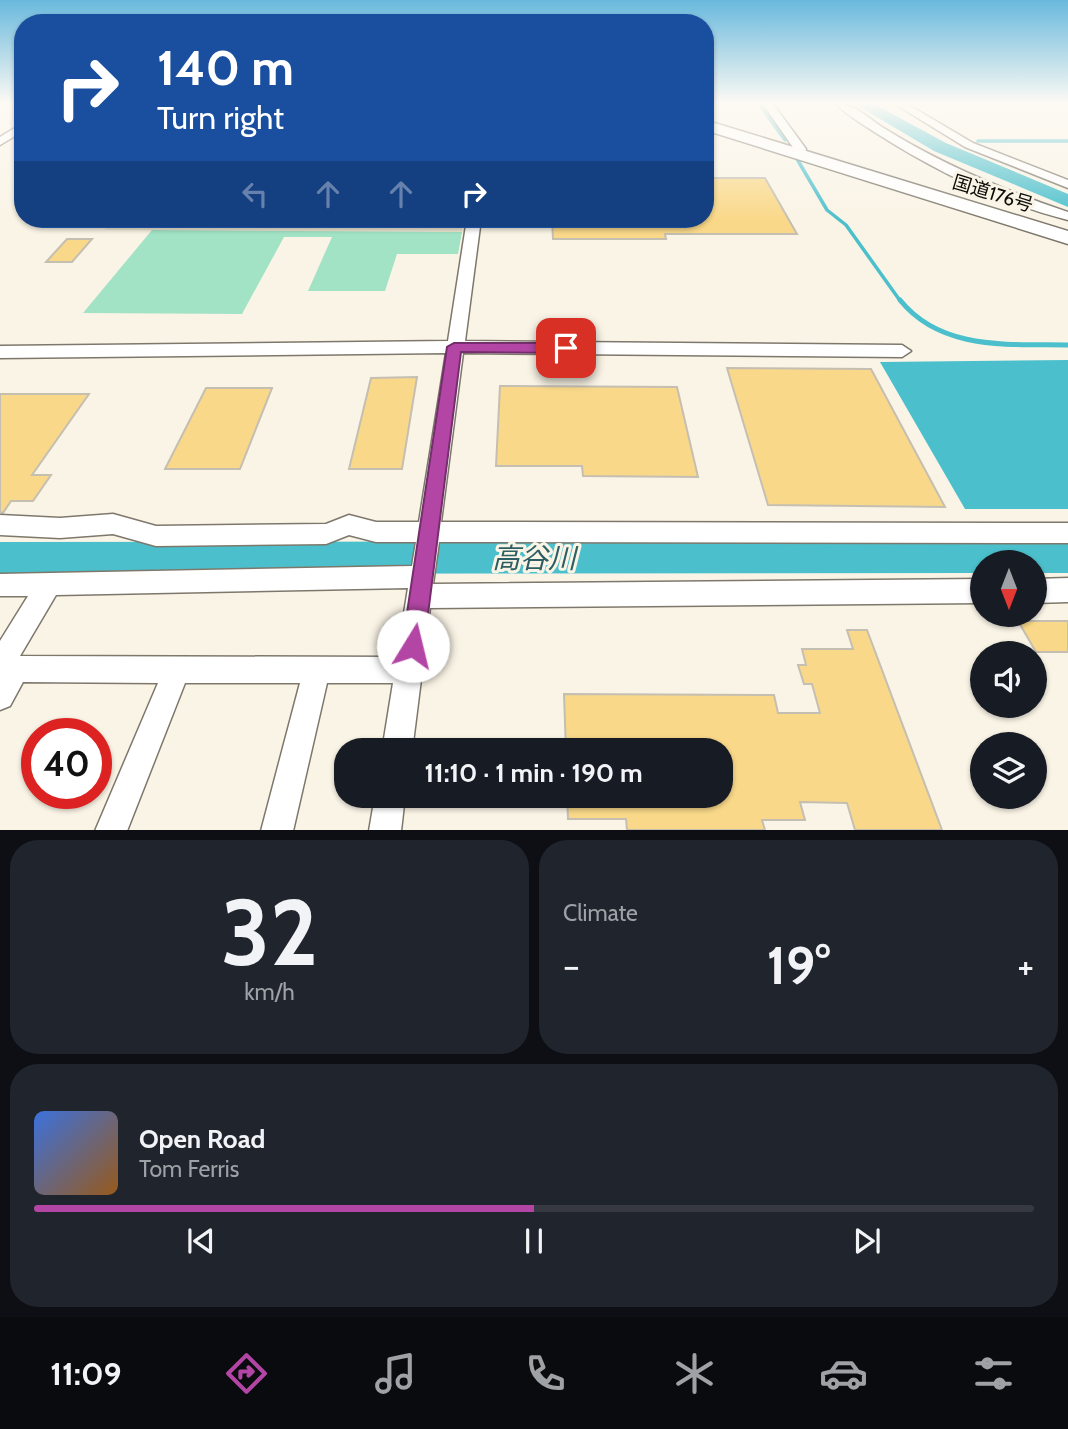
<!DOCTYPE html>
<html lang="en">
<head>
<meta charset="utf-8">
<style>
  body { margin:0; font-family:Cabin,"Noto Sans JP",sans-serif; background:#20242c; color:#f1f3f6; height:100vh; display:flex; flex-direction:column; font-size:26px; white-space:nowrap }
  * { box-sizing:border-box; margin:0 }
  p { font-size:23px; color:#9ea1a6 }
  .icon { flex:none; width:38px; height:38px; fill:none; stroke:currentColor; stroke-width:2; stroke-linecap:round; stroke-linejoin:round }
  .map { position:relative; height:830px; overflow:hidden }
  .drawer { display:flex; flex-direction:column; gap:10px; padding:10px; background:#0d0f14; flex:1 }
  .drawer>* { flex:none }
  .hud { position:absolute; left:14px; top:14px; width:700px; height:214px; border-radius:28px; box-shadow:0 2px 5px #0004; background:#1a4fa0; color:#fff; overflow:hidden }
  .needle { width:46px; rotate:180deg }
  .fabs { position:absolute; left:970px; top:550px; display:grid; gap:14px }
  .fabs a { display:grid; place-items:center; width:77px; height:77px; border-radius:50%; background:#171b24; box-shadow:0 2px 5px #0004; font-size:35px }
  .speed { position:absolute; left:21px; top:718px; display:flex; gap:14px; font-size:35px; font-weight:700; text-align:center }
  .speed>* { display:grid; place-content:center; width:91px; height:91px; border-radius:50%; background:#171b24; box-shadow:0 2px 5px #0004; line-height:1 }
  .speed .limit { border:10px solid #d22; background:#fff; color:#111 }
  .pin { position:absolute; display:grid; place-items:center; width:60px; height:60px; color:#fff; margin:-30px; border-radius:14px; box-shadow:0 4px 10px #0006 }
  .me { position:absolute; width:77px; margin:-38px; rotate:9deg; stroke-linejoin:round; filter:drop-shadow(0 0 5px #0008) }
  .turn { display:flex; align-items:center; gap:24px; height:147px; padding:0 28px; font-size:32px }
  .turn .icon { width:91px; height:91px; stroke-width:2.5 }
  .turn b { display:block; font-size:49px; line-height:60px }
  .lanes { display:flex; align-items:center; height:66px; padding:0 28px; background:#0003; justify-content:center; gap:35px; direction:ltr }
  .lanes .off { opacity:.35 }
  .big { font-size:52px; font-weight:700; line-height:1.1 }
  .drawer .widget { flex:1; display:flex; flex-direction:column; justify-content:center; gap:10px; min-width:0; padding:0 24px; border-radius:28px; background:#20242c }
  .drawer .dial { align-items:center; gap:0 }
  .dial b { font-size:91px; line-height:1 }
  .song { display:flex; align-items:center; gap:21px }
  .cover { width:84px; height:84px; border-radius:10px; background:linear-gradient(135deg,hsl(220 70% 55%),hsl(30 70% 35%)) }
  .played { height:7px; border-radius:4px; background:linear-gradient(90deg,#b346a5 50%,#363941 50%) }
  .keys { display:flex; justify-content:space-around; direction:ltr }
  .heat { display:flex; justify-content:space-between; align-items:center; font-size:38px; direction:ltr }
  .drawer .tiles { flex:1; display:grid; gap:10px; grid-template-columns:1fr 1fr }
  .widget:last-child { grid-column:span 2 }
  .trip { position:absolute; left:334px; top:738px; width:399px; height:70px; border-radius:28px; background:#171b24; box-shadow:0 2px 5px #0004; font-weight:700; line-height:70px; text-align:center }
  .menu { display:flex; height:112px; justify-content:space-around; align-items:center; background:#090b0e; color:#9ea1a6 }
  .menu .icon { width:49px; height:49px }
  .menu .active { color:#b346a5 }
  .menu b { font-size:32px; color:#f1f3f6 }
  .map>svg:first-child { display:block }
  .built { fill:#f0e8d3 }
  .green { fill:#a2e3c5 }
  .water { fill:#4bc0cc }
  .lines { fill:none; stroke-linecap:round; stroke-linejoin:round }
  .stream-far1 { stroke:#4bc0cc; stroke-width:3.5 }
  .stream { stroke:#4bc0cc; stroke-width:5 }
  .river { fill:#4bc0cc; fill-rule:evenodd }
  .building { fill:#f9d889; stroke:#c5bfb2; stroke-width:2 }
  .minor-casing { stroke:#7e786c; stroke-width:3 }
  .highway-casing { stroke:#7e786c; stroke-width:3 }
  .minor { fill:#fff; fill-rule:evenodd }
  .highway { fill:#fff; fill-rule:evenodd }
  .route { fill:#b346a5; stroke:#742e6b; stroke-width:2 }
  .labels { text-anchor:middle; stroke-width:6; stroke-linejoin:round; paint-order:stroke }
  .far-street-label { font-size:19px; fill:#0e0c08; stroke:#faf4e6 }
  .near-water-label { font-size:28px; font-style:italic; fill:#2d5e63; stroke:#faf4e6 }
</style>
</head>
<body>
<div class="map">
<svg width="1068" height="831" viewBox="0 0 1068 831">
  <rect width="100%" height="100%" fill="#faf4e6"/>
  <path class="built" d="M115 219H463L462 232 104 230Z"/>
  <path class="green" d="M152 230 462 232 458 254H397L385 291H308L332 237H284L242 314 83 313Z"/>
  <path class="water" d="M1068 360V509H965L880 362Z"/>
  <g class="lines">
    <g class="stream-far1">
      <path d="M759 104 785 140"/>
      <path d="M978 141H1068"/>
      <path d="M797 159 827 210 846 225 901 302"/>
    </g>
    <path class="stream" d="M900 300C941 351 1009 344 1068 345"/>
    <g class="river">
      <path d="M855 104H874L946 143 1068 194V207L934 151Z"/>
      <path d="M1068 541V573H1034V562H982V573L0 574V542Z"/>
    </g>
  </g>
  <g class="building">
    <path d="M705 178H765L797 234H665L666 239H553L552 219H705Z"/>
    <path d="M67 239H92L72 262H46Z"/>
    <path d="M727 368 871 369 945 507 768 505Z"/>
    <path d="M417 377 402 469H349L371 378Z"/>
    <path d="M500 386 677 387 698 477 583 476 582 466H496Z"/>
    <path d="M206 388H272L240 469H165Z"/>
    <path d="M0 394H89L32 475H51L33 501H11L3 513 0 512Z"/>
    <path d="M1018 621H1068V652H1036Z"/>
    <path d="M847 630H867L942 830H855L847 803 800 802 805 820H762L765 830H627L626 819H568L567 796H721V751H566L564 694 774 695 778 713H820L812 684H804L798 665H806L802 649H853Z"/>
  </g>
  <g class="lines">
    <defs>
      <g id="minor">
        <path d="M763 104H773L806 149 804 157H796L794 149Z"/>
        <path d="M836 104C854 103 868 118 882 127 941 164 1003 190 1068 212V220C1000 203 934 170 876 133 862 124 847 115 836 104Z"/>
        <path d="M895 104H907L973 143 1068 180V188L965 147Z"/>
        <path d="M23 123V131L0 145V137Z"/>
        <path d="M467 219H481L465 341 902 345 911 351 902 357 463 353 441 522 1068 523V543L439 542 433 584 982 579V603L430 608 412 751H382L393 683H327L293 831H261L300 683H185L127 831H95L158 683 23 682 10 706 0 710V641L28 596H0V574L412 566 416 542H376L349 535 326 544 156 546 113 534 60 538 0 535V515L60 518 113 514 156 526 326 524 349 515 376 522H419L446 353 0 358V346L448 341ZM408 588 397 657 20 656 56 595Z"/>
        <path d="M1068 578V602L1034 603V579Z"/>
        <path d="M375 796H405L401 831H369Z"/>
      </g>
      <path id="highway" d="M705 120 1068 231V244L705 130Z"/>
    </defs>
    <use href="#minor" class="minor-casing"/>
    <use href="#highway" class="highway-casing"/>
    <use href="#minor" class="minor"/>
    <use href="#highway" class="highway"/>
  </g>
  <linearGradient id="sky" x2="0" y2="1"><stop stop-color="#69b9dd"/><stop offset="0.47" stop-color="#fdfaf4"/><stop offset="1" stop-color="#fdfaf4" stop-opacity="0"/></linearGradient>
  <rect width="1068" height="220" fill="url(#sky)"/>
  <path class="route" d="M454 343H566L573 348 566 353 461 352 424 646 421 653 413 656 405 653 402 646 447 347Z"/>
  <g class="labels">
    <g class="far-street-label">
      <text transform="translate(993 193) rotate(17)" y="7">国道176号</text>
    </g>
    <g class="near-water-label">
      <text x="534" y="568">高谷川</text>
    </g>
  </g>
</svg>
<div class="fabs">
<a><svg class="needle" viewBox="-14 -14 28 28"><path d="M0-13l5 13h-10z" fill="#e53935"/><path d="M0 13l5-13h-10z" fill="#9ea1a6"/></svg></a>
<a><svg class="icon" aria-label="sound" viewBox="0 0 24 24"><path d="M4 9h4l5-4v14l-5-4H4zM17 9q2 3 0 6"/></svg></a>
<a><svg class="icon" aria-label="layers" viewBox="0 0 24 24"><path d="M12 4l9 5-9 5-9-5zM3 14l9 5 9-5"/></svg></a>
</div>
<div class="speed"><div class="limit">40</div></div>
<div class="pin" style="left:566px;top:348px;background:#d93025"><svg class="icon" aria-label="arrive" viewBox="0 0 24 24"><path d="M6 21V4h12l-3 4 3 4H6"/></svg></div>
<svg class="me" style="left:413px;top:646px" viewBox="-20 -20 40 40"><circle r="19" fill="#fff"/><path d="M0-13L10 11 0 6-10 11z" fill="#b346a5"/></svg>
<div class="trip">11:10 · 1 min · 190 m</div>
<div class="hud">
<div class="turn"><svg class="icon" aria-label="right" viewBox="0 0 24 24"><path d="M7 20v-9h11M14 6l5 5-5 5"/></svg><div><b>140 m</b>Turn right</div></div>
<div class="lanes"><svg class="icon off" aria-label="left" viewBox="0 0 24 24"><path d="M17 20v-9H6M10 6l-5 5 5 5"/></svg><svg class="icon off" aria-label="ahead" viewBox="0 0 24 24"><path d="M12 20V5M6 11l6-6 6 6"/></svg><svg class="icon off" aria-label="ahead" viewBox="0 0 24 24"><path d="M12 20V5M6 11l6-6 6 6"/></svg><svg class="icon" aria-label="right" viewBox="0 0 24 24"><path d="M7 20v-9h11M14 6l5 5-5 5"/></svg></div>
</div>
</div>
<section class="drawer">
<div class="tiles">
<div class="widget dial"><b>32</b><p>km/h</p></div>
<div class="widget"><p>Climate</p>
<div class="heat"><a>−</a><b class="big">19°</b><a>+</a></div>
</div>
<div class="widget">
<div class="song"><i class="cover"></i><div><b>Open Road</b><p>Tom Ferris</p></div></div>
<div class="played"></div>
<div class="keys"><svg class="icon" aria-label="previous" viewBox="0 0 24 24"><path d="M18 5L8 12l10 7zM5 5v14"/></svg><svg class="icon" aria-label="pause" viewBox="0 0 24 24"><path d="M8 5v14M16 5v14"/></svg><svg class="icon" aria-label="next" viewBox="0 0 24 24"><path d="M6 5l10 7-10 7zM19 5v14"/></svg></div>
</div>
</div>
</section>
<nav class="menu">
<b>11:09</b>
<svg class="icon active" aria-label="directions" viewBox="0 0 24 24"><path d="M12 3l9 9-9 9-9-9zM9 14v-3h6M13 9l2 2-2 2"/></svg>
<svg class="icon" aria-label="music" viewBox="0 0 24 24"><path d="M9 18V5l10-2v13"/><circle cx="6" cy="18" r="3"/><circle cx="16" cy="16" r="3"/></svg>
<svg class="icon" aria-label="phone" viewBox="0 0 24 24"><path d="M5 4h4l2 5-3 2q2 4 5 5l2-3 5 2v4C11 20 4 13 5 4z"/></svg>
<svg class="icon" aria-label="climate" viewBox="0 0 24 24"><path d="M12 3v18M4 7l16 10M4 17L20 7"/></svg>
<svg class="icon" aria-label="car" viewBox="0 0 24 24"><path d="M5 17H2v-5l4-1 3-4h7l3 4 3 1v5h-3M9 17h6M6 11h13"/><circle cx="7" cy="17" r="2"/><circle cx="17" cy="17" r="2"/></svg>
<svg class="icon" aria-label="filters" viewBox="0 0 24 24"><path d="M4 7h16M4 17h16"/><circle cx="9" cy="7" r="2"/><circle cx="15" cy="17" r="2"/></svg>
</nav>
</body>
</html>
